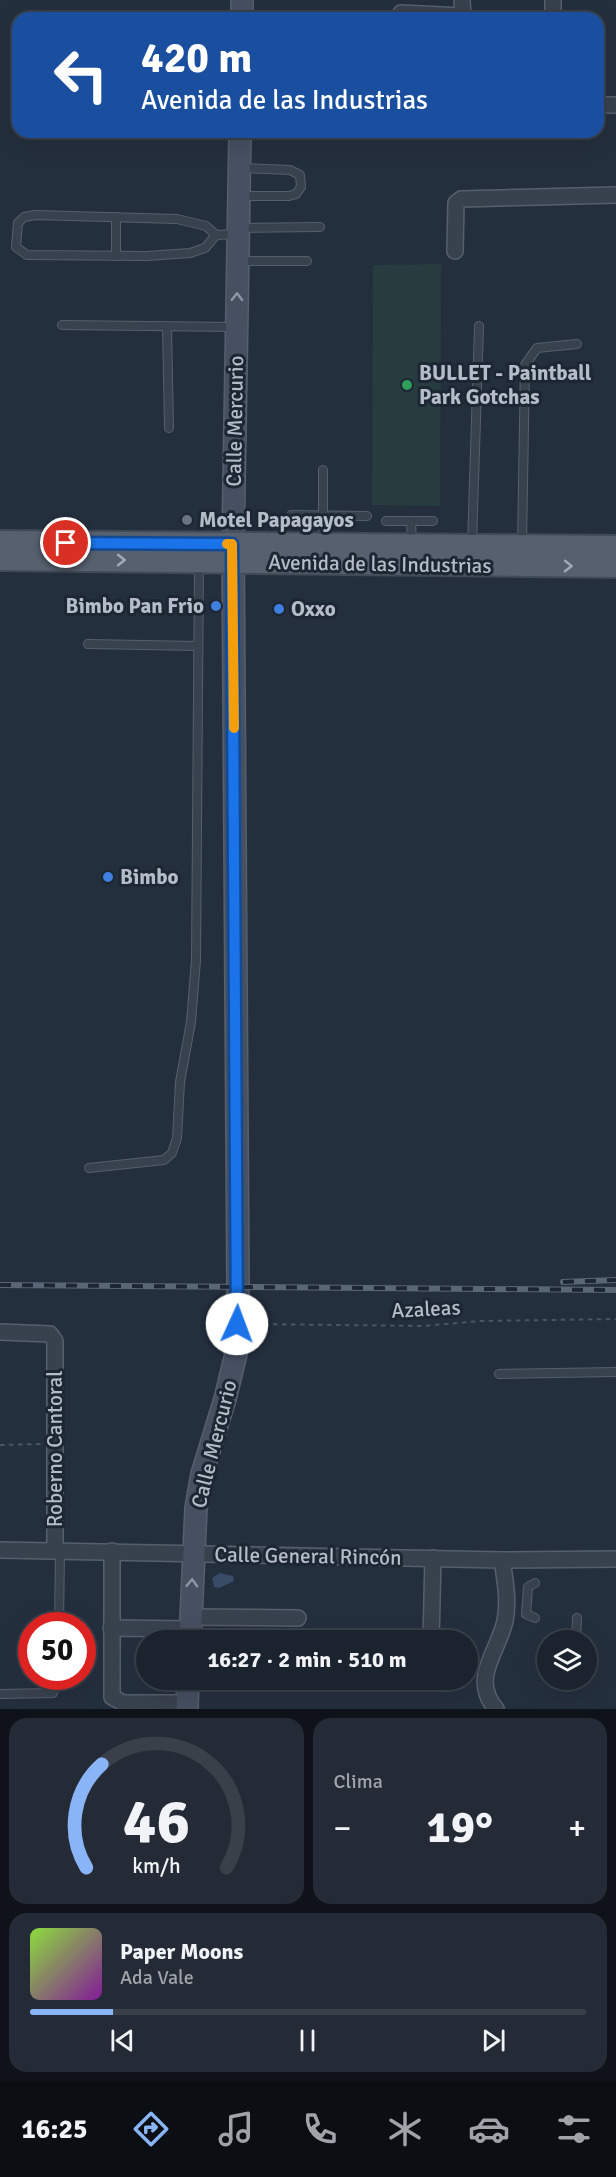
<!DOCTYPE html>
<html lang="es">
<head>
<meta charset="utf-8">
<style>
  body { margin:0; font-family:Signika,sans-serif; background:#242b36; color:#f1f3f6; height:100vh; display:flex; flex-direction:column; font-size:22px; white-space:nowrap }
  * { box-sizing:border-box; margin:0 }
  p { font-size:20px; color:#a0a4aa }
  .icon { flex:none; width:33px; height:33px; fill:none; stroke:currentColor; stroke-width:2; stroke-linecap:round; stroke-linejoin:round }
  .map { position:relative; height:1709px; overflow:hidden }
  .details { display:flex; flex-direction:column; gap:9px; padding:9px; background:#0f1319; flex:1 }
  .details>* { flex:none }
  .top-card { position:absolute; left:12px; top:12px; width:592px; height:126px; border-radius:18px; box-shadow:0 6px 24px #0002,0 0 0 2px #39404a; background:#1a4fa0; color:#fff; overflow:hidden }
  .fabs { position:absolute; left:537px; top:1630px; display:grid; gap:12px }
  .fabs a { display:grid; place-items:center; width:60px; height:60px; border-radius:50%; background:#1b232e; box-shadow:0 6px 24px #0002,0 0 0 2px #39404a; font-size:30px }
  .speed { position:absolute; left:18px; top:1612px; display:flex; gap:12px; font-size:30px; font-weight:700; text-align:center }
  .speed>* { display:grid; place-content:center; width:78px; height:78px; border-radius:50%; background:#1b232e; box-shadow:0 6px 24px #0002,0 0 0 2px #39404a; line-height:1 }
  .speed .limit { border:9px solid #d22; background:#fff; color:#111 }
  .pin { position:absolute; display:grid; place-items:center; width:51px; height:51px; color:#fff; margin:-26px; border:3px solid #fff; border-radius:50%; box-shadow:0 2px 6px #0007 }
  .me { position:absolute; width:66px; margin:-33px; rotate:2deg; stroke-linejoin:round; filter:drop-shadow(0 0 4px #0008) }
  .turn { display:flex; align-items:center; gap:21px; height:126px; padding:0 30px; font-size:27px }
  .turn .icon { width:78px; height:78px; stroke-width:2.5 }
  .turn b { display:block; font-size:42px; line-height:51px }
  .big { font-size:45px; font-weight:700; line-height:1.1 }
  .details .tile { flex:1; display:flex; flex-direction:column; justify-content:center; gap:9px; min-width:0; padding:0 21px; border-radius:18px; background:#242b36 }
  .details .dial { align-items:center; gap:0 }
  .dial svg { height:156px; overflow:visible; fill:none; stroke:#39404a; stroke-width:7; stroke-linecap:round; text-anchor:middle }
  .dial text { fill:#f1f3f6; stroke:none }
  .song { display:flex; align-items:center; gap:18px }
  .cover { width:72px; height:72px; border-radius:9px; background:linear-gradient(135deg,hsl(90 70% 55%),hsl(290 70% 35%)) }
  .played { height:6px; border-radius:3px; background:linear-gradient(90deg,#8ab4f8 15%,#39404a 15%) }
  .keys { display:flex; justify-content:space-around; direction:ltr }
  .heat { display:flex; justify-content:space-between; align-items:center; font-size:33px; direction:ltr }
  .details .tiles { flex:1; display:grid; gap:9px; grid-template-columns:1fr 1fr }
  .tile:last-child { grid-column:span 2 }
  .trip { position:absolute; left:136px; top:1630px; width:342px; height:60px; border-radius:30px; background:#1b232e; box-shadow:0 6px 24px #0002,0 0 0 2px #39404a; font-weight:700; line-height:60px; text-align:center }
  .menu { display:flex; height:96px; justify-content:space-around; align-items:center; background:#0b0e12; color:#a0a4aa }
  .menu .icon { width:42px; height:42px }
  .menu .selected { color:#8ab4f8 }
  .menu b { font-size:27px; color:#f1f3f6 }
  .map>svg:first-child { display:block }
  .green { fill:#263c3f }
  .water { fill:#394c67 }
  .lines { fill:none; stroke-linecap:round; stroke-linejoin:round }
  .service-casing { stroke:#565f6c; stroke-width:10 }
  .minor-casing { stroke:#565f6c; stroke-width:18 }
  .secondary-casing { stroke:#565f6c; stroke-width:24 }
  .primary-casing { stroke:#414a57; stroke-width:26 }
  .path { stroke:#44595c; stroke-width:2; stroke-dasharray:4.5 4.5; stroke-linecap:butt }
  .service { stroke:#38414e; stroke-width:8 }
  .minor { stroke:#38414e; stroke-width:15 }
  .secondary { stroke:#465061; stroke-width:21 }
  .primary { stroke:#56606e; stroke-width:22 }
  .rail-casing { stroke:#5a6575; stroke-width:6 }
  .rail { stroke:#1d2633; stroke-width:4; stroke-dasharray:11; stroke-linecap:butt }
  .oneway { stroke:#8e96a5 }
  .oneway2 { stroke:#a1aab7 }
  .route-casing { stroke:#114b97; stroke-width:15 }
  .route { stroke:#1a73e8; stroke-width:10 }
  .slow { stroke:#f59e0b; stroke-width:10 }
  .leisure-dot { fill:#2e9e5b; stroke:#1d2633; stroke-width:2 }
  .worship-dot { fill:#6b7280; stroke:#1d2633; stroke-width:2 }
  .shop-dot { fill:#3f7fe0; stroke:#1d2633; stroke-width:2 }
  .labels { text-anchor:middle; stroke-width:6; stroke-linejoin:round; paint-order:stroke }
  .poi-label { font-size:21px; font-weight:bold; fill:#b4bcc9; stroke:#1d2633; text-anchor:start }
  .street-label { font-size:21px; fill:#b4bcc9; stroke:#1d2633 }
</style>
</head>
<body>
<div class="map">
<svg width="616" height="1709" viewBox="0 0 616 1709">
  <rect width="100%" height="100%" fill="#242f3e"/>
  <path class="green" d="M441 264 440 506 372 505 373 265Z"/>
  <path class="water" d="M220 1573 233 1576 234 1581 219 1588 214 1587 212 1578Z"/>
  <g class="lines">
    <defs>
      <g id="service">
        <path d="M243 16 289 18"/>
        <path d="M239 196H289L296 194 301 187 300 175 290 170 241 168"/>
        <path d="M240 228 320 227"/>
        <path d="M216 235 205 248 190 253 147 256 27 255 16 247 18 223 24 217 35 215 177 219 206 226 216 235 236 234"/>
        <path d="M116 256V217"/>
        <path d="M240 261H307"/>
        <path d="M62 325 234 327"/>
        <path d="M167 326 169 428"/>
        <path d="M323 470V544"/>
        <path d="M291 515 367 516"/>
        <path d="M386 521H433"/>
        <path d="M411 521 412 544"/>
        <path d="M472 544 479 326"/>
        <path d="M522 545 525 365 537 348 577 344"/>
        <path d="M88 644 198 646"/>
        <path d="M89 1168 164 1160 172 1153 177 1138 180 1082 191 1022 196 960 199 562"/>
        <path d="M499 1374 616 1372"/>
        <path d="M535 1618 526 1614 528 1587 535 1583"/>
        <path d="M59 1626 60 1551"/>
        <path d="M576 1641 577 1618"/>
        <path d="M0 1694 53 1693 58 1677"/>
      </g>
      <g id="minor">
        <path d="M462 0 463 18"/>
        <path d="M553 0V18"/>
        <path d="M401 13 463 16"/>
        <path d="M598 105H616"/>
        <path d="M455 251 456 203 461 199 616 195"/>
        <path d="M0 1332 50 1334 55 1341V1551"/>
        <path d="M0 1550 502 1560 616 1559"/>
        <path d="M112 1551V1697L123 1703H188"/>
        <path d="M191 1617 298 1618"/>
        <path d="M111 1628 190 1629"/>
        <path d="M431 1641 433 1558"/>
        <path d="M496 1709C470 1679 498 1652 505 1621 509 1600 505 1580 502 1560"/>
      </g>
      <g id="secondary">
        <path d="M242 18V0"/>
        <path d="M190 1641 196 1508 202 1474 225 1399 236 1354 238 1287 233 544 240 132"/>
        <path d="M187 1709 188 1680"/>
      </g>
      <g id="primary">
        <path d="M0 542 616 547"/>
        <path d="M0 559 616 566"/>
      </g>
    </defs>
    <use href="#service" class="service-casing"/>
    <use href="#minor" class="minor-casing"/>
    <use href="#secondary" class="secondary-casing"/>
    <use href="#primary" class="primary-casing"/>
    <g class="path">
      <path d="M255 1324 422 1326 481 1321 616 1319"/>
      <path d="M0 1445 43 1444"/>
    </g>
    <use href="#service" class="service"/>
    <use href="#minor" class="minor"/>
    <use href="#secondary" class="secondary"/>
    <use href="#primary" class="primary"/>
    <defs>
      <g id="rail">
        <path d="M563 1282 616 1280"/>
        <path d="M0 1285 616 1290"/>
      </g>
    </defs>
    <use href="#rail" class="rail-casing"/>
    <use href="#rail" class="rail"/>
  </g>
  <defs><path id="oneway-chevron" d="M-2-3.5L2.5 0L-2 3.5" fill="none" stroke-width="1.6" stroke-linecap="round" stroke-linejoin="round" transform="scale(1.5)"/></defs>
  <g class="oneway">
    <use href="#oneway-chevron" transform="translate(237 297) rotate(-89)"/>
    <use href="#oneway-chevron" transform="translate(192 1583) rotate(-88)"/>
  </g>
  <g class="oneway2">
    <use href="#oneway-chevron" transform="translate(121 560)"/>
    <use href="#oneway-chevron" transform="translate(568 566) rotate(1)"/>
  </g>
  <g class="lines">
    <defs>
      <path id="route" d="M66 543 232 544 237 1324"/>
    </defs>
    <use href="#route" class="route-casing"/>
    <use href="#route" class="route"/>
    <path class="slow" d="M227 544H232L234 728"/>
  </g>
  <circle class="leisure-dot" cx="407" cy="385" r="6"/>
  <circle class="worship-dot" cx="187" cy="520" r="6"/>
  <g class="shop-dot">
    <circle cx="216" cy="606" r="6"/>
    <circle cx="279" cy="609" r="6"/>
    <circle cx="108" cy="877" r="6"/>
  </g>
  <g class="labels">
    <g class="poi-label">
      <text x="419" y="380">BULLET - Paintball<tspan x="419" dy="24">Park Gotchas</tspan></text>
      <text x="199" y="527">Motel Papagayos</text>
      <text x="204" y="613" text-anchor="end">Bimbo Pan Frio</text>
      <text x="291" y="616">Oxxo</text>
      <text x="120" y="884">Bimbo</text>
    </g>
    <g class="street-label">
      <text transform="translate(235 421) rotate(-89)" y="7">Calle Mercurio</text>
      <text transform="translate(380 564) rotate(1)" y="7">Avenida de las Industrias</text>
      <text transform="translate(426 1309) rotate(-3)" y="7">Azaleas</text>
      <text transform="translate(214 1444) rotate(-76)" y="7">Calle Mercurio</text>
      <text transform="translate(55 1449) rotate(-90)" y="7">Roberno Cantoral</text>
      <text transform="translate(308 1556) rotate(1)" y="7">Calle General Rincón</text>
    </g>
  </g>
</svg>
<div class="fabs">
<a><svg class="icon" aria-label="layers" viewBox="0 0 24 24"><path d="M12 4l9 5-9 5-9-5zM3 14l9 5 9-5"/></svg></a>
</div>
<div class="speed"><div class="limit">50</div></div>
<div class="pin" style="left:66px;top:543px;background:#d93025"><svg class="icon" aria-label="arrive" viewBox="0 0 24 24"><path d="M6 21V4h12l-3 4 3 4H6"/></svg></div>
<svg class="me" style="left:237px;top:1324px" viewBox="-20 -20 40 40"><circle r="19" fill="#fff"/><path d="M0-13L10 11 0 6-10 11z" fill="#1a73e8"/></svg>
<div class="trip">16:27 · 2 min · 510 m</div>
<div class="top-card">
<div class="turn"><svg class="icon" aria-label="left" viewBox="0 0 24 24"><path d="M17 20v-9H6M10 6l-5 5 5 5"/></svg><div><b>420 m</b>Avenida de las Industrias</div></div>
</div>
</div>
<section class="details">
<div class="tiles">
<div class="tile dial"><svg viewBox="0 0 100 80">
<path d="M14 69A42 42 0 1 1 86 69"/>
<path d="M14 69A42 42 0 0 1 22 16" stroke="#8ab4f8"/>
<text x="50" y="56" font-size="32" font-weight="700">46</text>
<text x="50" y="72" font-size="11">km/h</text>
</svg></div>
<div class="tile"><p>Clima</p>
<div class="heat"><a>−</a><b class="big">19°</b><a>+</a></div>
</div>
<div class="tile">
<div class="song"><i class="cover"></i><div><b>Paper Moons</b><p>Ada Vale</p></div></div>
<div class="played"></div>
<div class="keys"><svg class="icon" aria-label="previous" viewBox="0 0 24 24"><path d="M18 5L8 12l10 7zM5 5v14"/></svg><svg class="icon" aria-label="pause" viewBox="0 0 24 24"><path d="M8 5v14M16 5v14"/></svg><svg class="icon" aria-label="next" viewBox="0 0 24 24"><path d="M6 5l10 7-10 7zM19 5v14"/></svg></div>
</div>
</div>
</section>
<nav class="menu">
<b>16:25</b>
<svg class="icon selected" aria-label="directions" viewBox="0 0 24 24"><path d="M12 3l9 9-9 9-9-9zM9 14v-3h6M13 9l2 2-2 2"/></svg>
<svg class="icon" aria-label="music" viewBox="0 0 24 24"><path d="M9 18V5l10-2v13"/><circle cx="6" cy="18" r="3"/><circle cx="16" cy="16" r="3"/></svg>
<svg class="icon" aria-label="phone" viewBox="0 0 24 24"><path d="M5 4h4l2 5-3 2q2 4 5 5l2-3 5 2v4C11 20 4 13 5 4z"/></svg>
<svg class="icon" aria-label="climate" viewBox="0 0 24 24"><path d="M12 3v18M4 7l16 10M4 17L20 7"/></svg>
<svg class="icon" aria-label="car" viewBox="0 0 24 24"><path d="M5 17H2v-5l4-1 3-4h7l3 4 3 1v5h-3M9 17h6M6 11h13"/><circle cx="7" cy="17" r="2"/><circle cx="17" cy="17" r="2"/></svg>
<svg class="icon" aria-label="filters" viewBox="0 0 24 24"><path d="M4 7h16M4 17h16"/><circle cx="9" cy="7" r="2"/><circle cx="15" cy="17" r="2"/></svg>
</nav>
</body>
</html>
